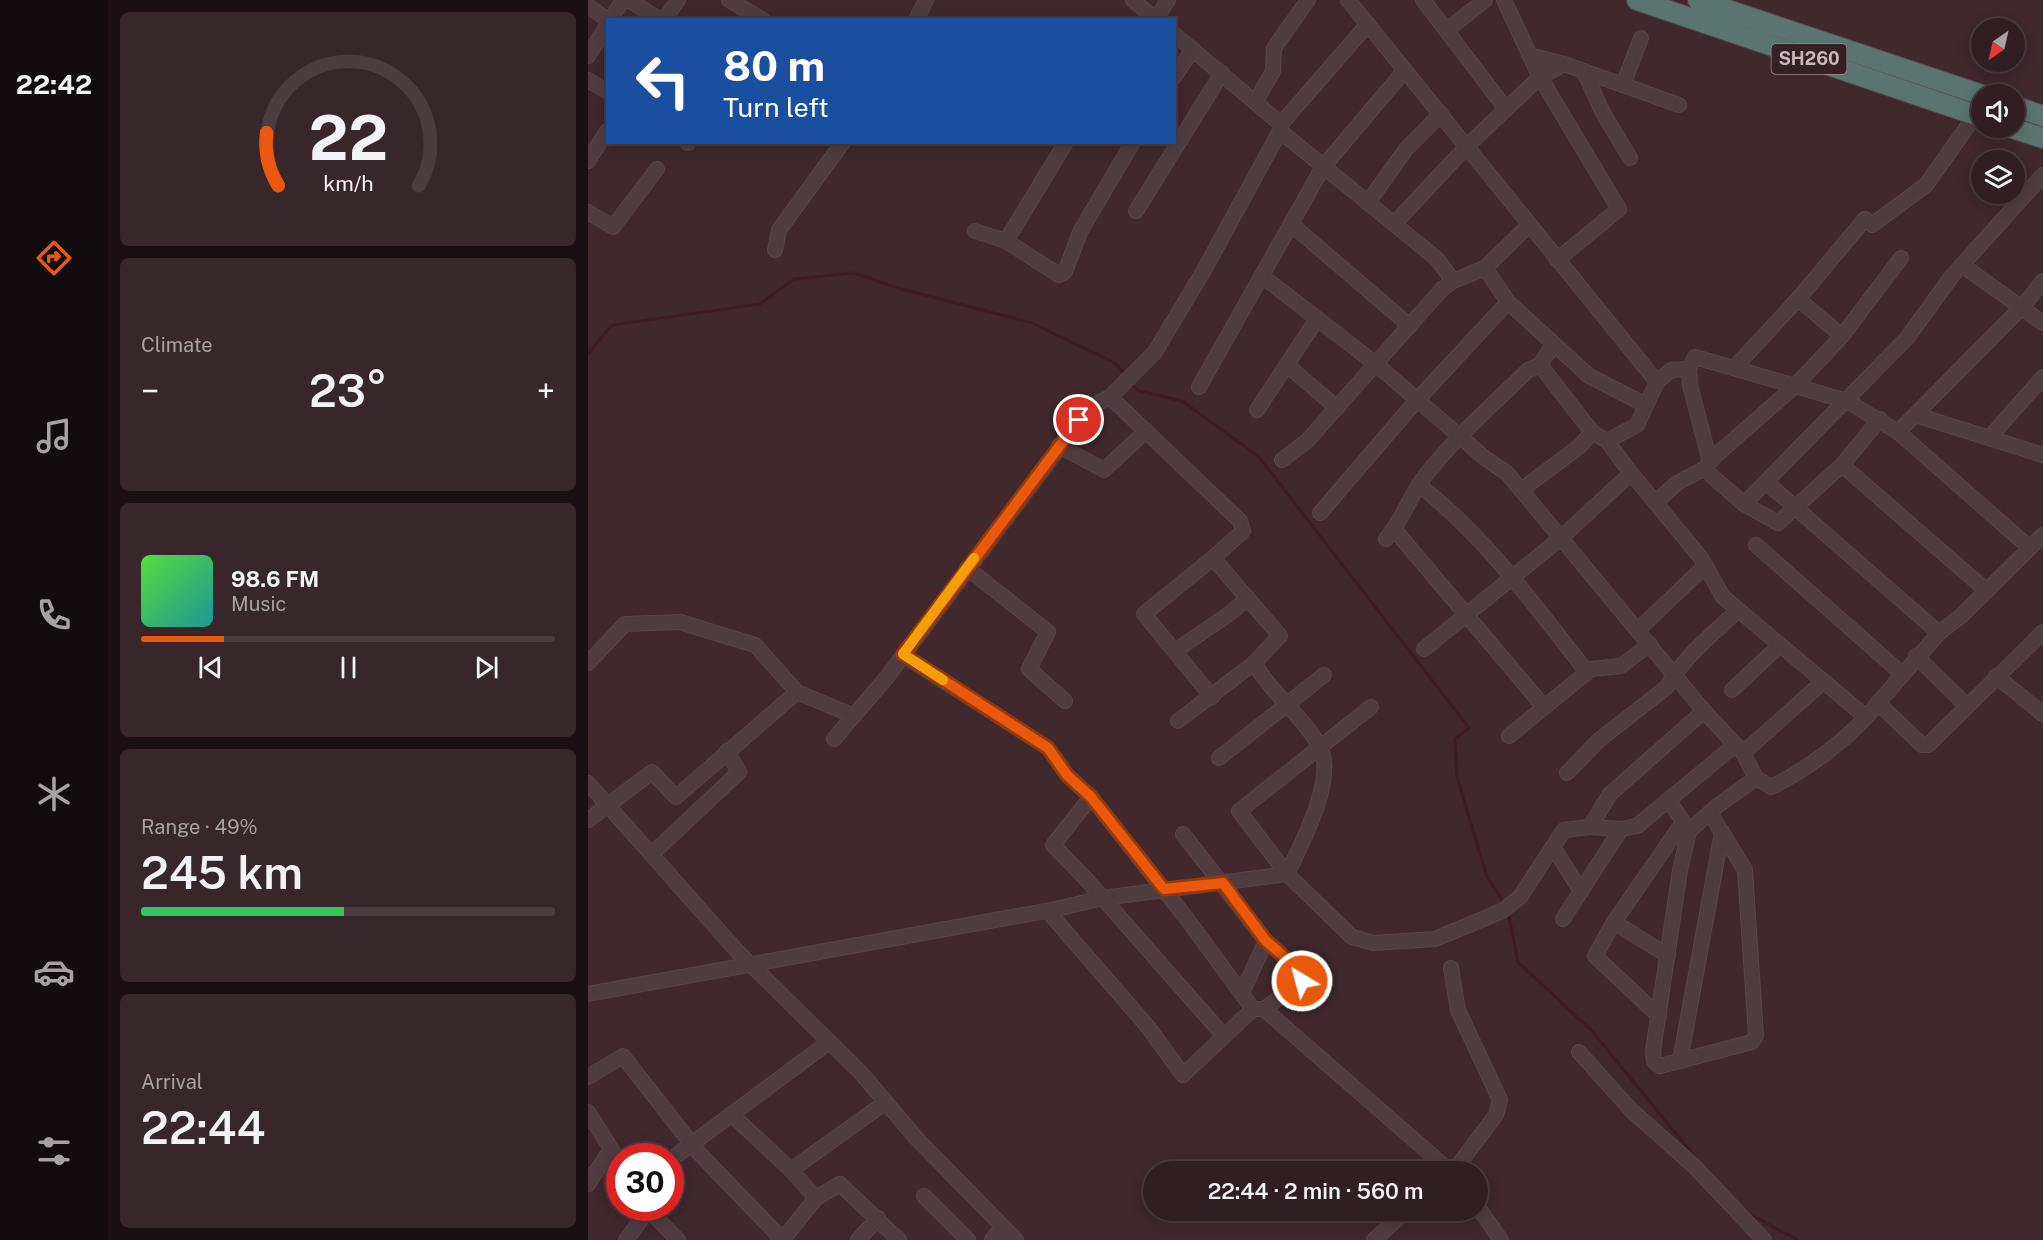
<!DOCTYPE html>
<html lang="en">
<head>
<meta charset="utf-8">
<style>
  body { margin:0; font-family:"Public Sans",sans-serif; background:#38272a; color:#f1f3f6; height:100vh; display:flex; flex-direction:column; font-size:22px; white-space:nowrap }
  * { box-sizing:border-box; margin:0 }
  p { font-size:20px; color:#a8a2a5 }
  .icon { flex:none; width:33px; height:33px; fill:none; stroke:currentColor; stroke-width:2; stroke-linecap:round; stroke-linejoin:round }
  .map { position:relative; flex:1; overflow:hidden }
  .details { display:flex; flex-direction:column; gap:12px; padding:12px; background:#1a1013; width:480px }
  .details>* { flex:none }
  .guide { position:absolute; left:18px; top:18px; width:570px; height:126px; border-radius:0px; box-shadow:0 3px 15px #0003,0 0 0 2px #4b3c40; background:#1a4fa0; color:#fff; overflow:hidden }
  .needle { width:39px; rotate:214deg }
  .controls { position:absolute; left:1383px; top:18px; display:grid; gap:12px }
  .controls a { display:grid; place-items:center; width:54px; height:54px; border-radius:50%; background:#301e22; box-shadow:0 3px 15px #0003,0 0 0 2px #4b3c40; font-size:30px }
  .speed { position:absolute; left:18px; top:1143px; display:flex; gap:12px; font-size:30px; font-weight:700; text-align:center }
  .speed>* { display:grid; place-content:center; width:78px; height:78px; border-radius:50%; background:#301e22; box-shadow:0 3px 15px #0003,0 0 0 2px #4b3c40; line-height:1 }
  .speed .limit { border:9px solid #d22; background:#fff; color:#111 }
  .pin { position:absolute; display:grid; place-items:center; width:51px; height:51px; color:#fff; margin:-26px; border:3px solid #fff; border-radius:50%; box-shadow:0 2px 6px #0007 }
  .me { position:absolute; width:66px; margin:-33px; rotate:323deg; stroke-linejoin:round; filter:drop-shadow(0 0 4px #0008) }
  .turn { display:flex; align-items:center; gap:21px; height:126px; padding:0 18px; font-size:27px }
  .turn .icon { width:78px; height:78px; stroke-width:2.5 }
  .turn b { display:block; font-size:42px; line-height:51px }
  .big { font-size:45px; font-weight:600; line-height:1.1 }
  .details .tile { flex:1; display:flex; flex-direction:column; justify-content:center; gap:9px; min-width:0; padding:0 21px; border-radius:9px; background:#38272a }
  .details .dial { align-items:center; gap:0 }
  .dial svg { height:156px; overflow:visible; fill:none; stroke:#4b3c40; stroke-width:7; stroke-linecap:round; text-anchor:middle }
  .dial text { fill:#f1f3f6; stroke:none }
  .song { display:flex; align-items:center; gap:18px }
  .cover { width:72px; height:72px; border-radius:9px; background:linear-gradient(135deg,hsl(110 70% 55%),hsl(180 70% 35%)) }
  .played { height:6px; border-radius:3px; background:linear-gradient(90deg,#ea580c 20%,#4b3c40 20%) }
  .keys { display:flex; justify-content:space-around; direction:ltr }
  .heat { display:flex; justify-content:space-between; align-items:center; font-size:33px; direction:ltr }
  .charge { height:9px; border-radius:4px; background:linear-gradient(90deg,#34c759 49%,#4b3c40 0) }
  .trip { position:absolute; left:555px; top:1161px; width:345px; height:60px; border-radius:30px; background:#301e22; box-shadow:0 3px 15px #0003,0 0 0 2px #4b3c40; font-weight:600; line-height:60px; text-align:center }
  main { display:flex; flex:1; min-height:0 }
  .dock { display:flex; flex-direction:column; width:108px; justify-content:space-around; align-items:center; background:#130c0e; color:#a8a2a5 }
  .dock .icon { width:42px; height:42px }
  .dock .on { color:#ea580c }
  .dock b { font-size:27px; color:#f1f3f6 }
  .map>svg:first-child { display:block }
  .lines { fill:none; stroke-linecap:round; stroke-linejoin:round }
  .stream { stroke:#3e1c22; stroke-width:3 }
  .minor-casing { stroke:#594649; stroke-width:16 }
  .highway-casing { stroke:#574448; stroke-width:22 }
  .minor { stroke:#503c40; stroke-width:14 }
  .highway { stroke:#5a7570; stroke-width:20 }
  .route-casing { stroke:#983908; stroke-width:15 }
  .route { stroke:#ea580c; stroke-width:10 }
  .slow { stroke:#f59e0b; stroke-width:10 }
  .labels { text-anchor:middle; stroke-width:6; stroke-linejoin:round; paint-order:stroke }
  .shield { fill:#352125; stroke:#9d8b8f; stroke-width:1.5 }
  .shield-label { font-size:18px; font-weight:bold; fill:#cab9bc }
</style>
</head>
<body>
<main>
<nav class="dock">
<b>22:42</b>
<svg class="icon on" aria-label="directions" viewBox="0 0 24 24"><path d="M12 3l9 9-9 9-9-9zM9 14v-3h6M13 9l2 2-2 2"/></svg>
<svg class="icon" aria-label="music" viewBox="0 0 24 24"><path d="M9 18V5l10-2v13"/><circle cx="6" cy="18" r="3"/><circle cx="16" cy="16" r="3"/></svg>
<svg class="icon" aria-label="phone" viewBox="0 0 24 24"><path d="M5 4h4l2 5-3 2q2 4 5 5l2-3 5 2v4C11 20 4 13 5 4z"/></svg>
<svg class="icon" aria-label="climate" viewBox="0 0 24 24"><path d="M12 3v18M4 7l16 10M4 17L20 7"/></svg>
<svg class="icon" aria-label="car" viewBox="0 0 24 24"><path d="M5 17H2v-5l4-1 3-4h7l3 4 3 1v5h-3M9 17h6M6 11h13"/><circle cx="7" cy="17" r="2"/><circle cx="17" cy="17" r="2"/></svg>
<svg class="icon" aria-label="filters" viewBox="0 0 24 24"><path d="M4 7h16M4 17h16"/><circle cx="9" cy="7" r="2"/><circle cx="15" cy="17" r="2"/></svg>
</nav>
<section class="details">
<div class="tile dial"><svg viewBox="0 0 100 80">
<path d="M14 69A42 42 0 1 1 86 69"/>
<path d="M14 69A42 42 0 0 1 8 42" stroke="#ea580c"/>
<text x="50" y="56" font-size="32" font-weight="700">22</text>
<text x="50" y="72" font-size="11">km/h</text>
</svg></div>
<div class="tile"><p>Climate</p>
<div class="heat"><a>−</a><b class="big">23°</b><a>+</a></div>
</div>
<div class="tile">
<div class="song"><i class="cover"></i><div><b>98.6 FM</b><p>Music</p></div></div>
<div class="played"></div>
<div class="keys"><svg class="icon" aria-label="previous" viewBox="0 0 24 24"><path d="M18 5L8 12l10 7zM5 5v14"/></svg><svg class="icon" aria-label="pause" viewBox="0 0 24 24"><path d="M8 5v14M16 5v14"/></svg><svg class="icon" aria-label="next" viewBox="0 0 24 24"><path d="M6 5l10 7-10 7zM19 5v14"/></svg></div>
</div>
<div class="tile"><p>Range · 49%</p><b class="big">245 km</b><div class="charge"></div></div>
<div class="tile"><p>Arrival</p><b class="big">22:44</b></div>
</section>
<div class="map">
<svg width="1455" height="1240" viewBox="0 0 1455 1240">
  <rect width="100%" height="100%" fill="#40282d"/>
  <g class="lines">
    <g class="stream">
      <path d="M0 354 24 325 172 304 206 279 266 273 310 288 444 323 527 363 538 376"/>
      <path d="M542 382 549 390 594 401 671 457 881 728 867 739 869 777 899 877 916 903"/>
      <path d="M920 911 930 962 1004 1031 1112 1163"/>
      <path d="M1156 1211 1210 1240"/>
    </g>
    <defs>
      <g id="minor">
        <path d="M41 0 72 20"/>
        <path d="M141 0 175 20"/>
        <path d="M545 0 568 20"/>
        <path d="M760 0 1069 382"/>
        <path d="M835 0 918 109"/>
        <path d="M0 6 20 20"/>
        <path d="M568 19 580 0"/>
        <path d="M22 20 35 0"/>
        <path d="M76 20 90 0"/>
        <path d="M328 20 338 0"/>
        <path d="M859 30 897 0"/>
        <path d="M586 34 693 124 692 131 849 259 865 281"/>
        <path d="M941 55 976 64 1091 105"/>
        <path d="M0 56 20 24"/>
        <path d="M996 71 1014 111 1042 158"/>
        <path d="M586 77 605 49"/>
        <path d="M0 80 20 92"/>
        <path d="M1035 85 1053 38"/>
        <path d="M668 101 685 71 686 48 720 0"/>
        <path d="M693 124 780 24"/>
        <path d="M99 142 100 143"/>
        <path d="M0 161 19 131"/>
        <path d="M781 201 818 149 853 114"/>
        <path d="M548 211 634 73"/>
        <path d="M0 212 25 227 69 169"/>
        <path d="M807 223 879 146 952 77 916 0"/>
        <path d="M703 224 822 326"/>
        <path d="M1284 225 1338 185 1394 106"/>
        <path d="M387 231 418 241 478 142"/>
        <path d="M418 241 471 275 477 272 492 232 545 142"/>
        <path d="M187 250 191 230 255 142"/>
        <path d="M1313 258 1254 336 1207 386 1126 457 1116 469 1156 504 1319 338 1364 276 1455 175"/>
        <path d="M969 260 1031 209 952 77 976 64"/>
        <path d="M1374 265 1455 323"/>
        <path d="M897 268 920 302 1001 376 1058 405"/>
        <path d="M674 276 789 365 898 459 919 473 1116 711 1155 753 1168 778"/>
        <path d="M1210 299 1254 336"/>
        <path d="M699 365 749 408"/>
        <path d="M952 365 1004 432"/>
        <path d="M1146 368 1210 299 1277 219"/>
        <path d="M611 387 735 167 817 70"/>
        <path d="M522 397 652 521 655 531 625 558 556 614 624 697"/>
        <path d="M669 410 729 319"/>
        <path d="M1328 415 1455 455"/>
        <path d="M1310 432 1435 306 1455 281"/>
        <path d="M1401 438 1455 377"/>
        <path d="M1019 441 1049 425 1069 382 1083 370 1101 369"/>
        <path d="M471 446 516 470 558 431"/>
        <path d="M694 460 719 441 854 289 865 281 897 268 941 225"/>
        <path d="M1122 462 1102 385 1101 369 1107 357 1259 401 1310 432 1442 548"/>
        <path d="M1254 465 1399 591"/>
        <path d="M1178 482 1351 633"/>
        <path d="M831 485C898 537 947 606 999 672"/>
        <path d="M933 490 992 446 1004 432 1019 441 1043 473"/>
        <path d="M1068 502 1089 483 1116 469"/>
        <path d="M1156 504 1190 523 1254 465 1292 419"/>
        <path d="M732 513 829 400 920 302"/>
        <path d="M806 529 956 707"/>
        <path d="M798 539C814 520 822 496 837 476 867 437 905 405 940 370L952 365 965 345"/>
        <path d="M1168 545 1313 673"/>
        <path d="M379 568 460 632 441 669 477 701"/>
        <path d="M1050 630 1117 566"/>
        <path d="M836 649 973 538 1043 473 1113 558 1135 597 1278 717"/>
        <path d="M587 651 641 614 660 598"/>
        <path d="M315 655 460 748 479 775 503 797"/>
        <path d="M1328 656 1379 706"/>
        <path d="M0 663 37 624 92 622 167 645 209 692 266 716"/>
        <path d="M666 663C683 693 715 716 732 747 749 778 713 845 699 874L515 898 468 909 464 916 560 1027 595 1075 665 1009H676L863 1172"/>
        <path d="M1408 676 1455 714"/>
        <path d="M1144 690 1192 645"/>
        <path d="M1290 703 1351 633 1373 616 1455 535"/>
        <path d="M783 707 651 811 699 874 764 937 785 943 847 939 914 911 932 897 976 830 1002 827"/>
        <path d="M1116 711 1022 794 1002 827 1033 829 1049 826 1147 745"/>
        <path d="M590 721 666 663 692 636 625 558"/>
        <path d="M921 736 1003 669 1033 666 1062 644"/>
        <path d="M246 739 299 677 502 407 522 397 567 352 615 272 692 131"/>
        <path d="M1155 753 1236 681"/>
        <path d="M631 758 736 675"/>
        <path d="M979 773 1011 740 1079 687C1096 656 1125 634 1150 610"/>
        <path d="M0 783 148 950 273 1073 329 1139 428 1240"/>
        <path d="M1122 813 1157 870 1168 1035 1164 1042 1072 1066 1066 1061 1065 1051 1092 870 1101 831 1129 806 1168 778 1183 787C1219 770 1266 735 1290 703L1334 745H1340L1455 632"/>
        <path d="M0 820 64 772 88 797 209 692"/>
        <path d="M595 834 678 941 700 960 714 981 676 1009"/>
        <path d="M965 847 993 891"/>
        <path d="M64 854 151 772 139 751"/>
        <path d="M975 919 1033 829"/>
        <path d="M1026 922 1080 956"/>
        <path d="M863 968 870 1010 912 1100 908 1115 865 1172"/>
        <path d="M654 993 678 941"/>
        <path d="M0 994 468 909"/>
        <path d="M1071 1016 1007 956 1026 922 1093 825 1094 820 1081 801"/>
        <path d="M636 1036 498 879 465 845 503 797 599 919 665 1009"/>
        <path d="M991 1052 1044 1111 1106 1166 1176 1240"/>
        <path d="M1092 1061 1134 832"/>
        <path d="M0 1077 35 1056 109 1151 192 1237"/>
        <path d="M0 1112 32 1163"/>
        <path d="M143 1114 203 1170 228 1198"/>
        <path d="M82 1160 241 1042"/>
        <path d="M203 1170 298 1102"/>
        <path d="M0 1184 23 1149"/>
        <path d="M336 1196 380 1240"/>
        <path d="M890 1207 913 1240"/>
        <path d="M59 1208 90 1240"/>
        <path d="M38 1240 60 1210"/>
        <path d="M190 1240 200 1233 228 1198 252 1184 311 1240"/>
        <path d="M270 1240 290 1218"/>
        <path d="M404 1240 415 1227"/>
        <path d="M786 1240 819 1210"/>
      </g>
      <g id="highway">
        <path d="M1049 0 1394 117"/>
        <path d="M1110 0 1394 95"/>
        <path d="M1426 106 1455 116"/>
        <path d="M1424 128 1455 138"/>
      </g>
    </defs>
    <use href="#minor" class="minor-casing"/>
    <use href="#highway" class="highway-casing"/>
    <use href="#minor" class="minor"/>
    <use href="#highway" class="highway"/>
  </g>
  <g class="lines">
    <defs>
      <path id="route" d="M491 420 315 654 460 748 479 775 503 797 576 889 635 883 678 941 700 960 714 981"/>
    </defs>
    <use href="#route" class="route-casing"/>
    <use href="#route" class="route"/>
    <path class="slow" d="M355 680 315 654 386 558"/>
  </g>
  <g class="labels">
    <rect class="shield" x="1183.5" y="44" width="75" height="30" rx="4.5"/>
    <g class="shield-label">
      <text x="1221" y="65">SH260</text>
    </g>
  </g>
</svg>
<div class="controls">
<a><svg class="needle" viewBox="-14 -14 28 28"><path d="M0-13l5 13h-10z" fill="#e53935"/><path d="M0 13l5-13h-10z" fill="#a8a2a5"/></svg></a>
<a><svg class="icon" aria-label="sound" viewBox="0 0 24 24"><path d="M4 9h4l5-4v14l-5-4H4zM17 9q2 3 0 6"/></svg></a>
<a><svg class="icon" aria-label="layers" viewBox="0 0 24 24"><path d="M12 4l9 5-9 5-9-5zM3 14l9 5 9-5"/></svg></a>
</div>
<div class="speed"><div class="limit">30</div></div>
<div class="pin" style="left:491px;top:420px;background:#d93025"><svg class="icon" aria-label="arrive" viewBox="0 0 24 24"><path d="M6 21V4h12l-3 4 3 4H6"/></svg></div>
<svg class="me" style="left:714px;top:981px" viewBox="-20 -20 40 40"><circle r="17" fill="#ea580c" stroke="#fff" stroke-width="3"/><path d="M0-11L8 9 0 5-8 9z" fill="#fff"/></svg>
<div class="trip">22:44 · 2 min · 560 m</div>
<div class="guide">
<div class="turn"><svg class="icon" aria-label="left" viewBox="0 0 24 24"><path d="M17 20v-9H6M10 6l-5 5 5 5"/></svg><div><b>80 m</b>Turn left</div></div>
</div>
</div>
</main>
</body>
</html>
